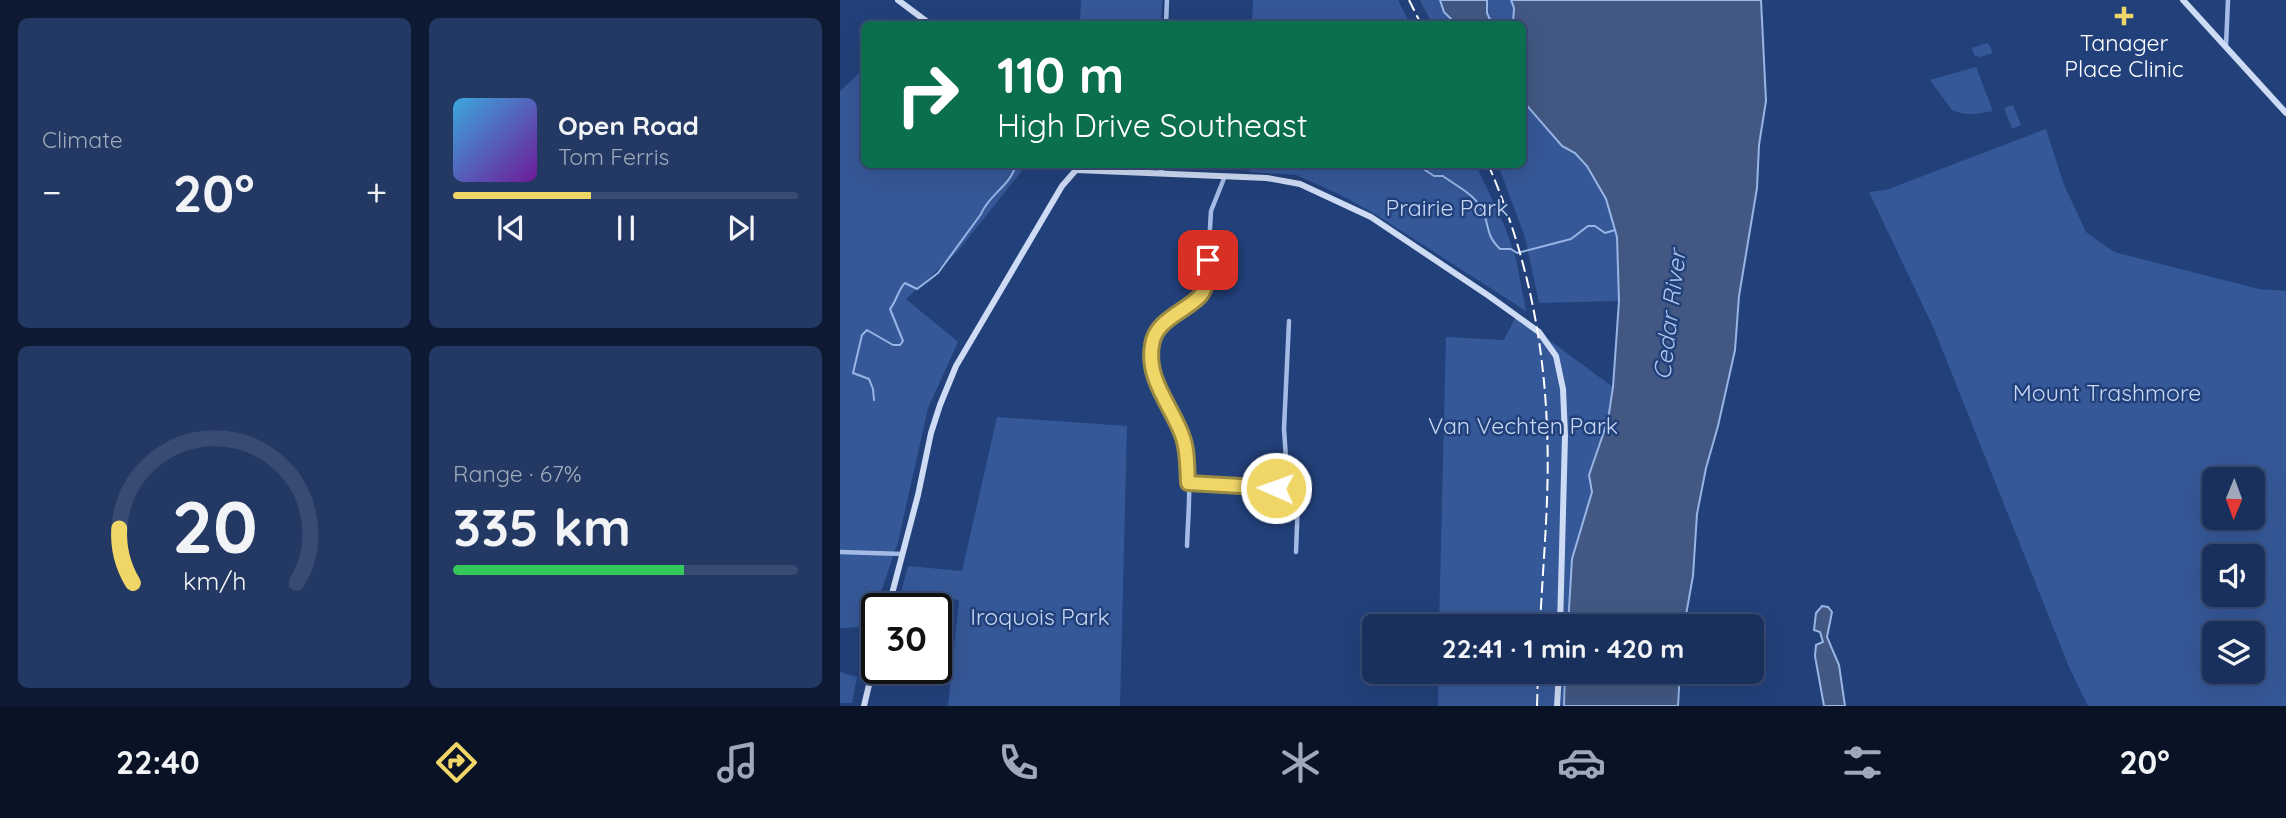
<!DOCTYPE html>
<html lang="en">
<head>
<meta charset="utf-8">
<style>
  body { margin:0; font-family:Quicksand,sans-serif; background:#233862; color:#f1f3f6; height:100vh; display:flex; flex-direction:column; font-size:26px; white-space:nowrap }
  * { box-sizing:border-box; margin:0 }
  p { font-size:23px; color:#9fa9bb }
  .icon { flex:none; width:38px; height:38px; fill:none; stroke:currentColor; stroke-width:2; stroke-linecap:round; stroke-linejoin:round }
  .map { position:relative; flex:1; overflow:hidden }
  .drawer { display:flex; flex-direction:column; gap:18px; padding:18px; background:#0e1a33; width:840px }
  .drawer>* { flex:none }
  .top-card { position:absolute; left:21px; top:21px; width:665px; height:147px; border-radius:10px; box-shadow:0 7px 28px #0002,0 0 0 2px #384b72; background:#0b6e4f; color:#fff; overflow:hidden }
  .needle { width:46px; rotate:181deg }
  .buttons { position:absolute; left:1362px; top:467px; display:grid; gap:14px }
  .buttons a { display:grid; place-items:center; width:63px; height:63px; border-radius:10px; background:#1a305c; box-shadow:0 7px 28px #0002,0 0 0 2px #384b72; font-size:35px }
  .speed { position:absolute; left:21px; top:593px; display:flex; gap:14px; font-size:35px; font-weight:700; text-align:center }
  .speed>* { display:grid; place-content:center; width:91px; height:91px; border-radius:50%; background:#1a305c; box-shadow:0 7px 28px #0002,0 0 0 2px #384b72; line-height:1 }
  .speed .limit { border:4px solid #111; border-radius:10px; background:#fff; color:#111 }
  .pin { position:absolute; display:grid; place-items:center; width:60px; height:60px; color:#fff; margin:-30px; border-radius:14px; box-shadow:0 4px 10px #0006 }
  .me { position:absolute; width:77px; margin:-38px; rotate:272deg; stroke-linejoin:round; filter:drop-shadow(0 0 5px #0008) }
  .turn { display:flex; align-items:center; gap:24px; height:147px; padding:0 21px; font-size:32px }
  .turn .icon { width:91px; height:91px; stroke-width:2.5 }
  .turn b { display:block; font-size:49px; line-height:60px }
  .big { font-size:52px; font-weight:700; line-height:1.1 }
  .drawer .card { flex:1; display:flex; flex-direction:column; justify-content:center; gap:10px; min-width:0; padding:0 24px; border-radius:10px; background:#233862 }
  .drawer .dial { align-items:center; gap:0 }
  .dial svg { height:182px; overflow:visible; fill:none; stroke:#384b72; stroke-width:7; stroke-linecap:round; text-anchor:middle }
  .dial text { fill:#f1f3f6; stroke:none }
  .song { display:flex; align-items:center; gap:21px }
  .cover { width:84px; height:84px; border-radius:10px; background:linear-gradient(135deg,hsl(200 70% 55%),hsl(280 70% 35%)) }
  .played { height:7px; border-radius:4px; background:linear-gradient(90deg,#f0d667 40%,#384b72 40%) }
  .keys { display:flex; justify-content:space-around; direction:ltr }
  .heat { display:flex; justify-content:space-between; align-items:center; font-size:38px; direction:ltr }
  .charge { height:10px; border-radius:5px; background:linear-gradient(90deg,#34c759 67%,#384b72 0) }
  .drawer .tiles { flex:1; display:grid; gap:18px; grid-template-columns:repeat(2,1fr) }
  .trip { position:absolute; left:522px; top:614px; width:402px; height:70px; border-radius:10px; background:#1a305c; box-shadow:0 7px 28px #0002,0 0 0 2px #384b72; font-weight:700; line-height:70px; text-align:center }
  .tabs { display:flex; height:112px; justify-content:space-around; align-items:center; background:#0a1325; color:#9fa9bb }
  .tabs .icon { width:49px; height:49px }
  .tabs .current { color:#f0d667 }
  .tabs b { font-size:32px; color:#f1f3f6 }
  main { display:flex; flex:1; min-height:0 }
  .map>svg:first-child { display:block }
  .green { fill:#355898; fill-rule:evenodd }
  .water { fill:#425883; stroke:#98b5e6; stroke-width:2 }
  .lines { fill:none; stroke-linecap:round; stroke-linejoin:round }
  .stream { stroke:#98b5e6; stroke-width:2 }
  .street { stroke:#a4bbe5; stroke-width:4.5 }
  .secondary { stroke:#cedbf4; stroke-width:6 }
  .rail { stroke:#fff; stroke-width:2; stroke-dasharray:12 5; stroke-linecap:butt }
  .route-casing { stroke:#9c8b43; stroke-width:18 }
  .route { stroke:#f0d667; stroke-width:12 }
  .poi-dot { fill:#f0d667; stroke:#22407a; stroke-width:2.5 }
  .labels { text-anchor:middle; stroke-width:5; stroke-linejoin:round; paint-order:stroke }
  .poi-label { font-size:23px; fill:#fff; stroke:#22407a }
  .park-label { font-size:23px; fill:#c7d7f4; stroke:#22407a }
  .water-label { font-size:24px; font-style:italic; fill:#afc5ed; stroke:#22407a }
</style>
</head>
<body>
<main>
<section class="drawer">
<div class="tiles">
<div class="card"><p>Climate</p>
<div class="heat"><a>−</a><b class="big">20°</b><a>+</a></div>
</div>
<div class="card">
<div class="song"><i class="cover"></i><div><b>Open Road</b><p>Tom Ferris</p></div></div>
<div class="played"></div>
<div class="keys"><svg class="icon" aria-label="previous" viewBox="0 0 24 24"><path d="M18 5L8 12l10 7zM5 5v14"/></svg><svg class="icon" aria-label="pause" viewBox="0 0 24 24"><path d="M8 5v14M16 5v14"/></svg><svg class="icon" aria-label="next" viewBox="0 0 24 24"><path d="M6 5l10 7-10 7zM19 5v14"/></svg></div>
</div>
<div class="card dial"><svg viewBox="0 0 100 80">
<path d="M14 69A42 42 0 1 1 86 69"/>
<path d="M14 69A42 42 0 0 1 8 45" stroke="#f0d667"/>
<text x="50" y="56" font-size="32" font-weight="700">20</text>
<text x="50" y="72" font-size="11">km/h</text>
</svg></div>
<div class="card"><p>Range · 67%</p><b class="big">335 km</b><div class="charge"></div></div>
</div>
</section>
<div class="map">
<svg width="1446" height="706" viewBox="0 0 1446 706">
  <rect width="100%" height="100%" fill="#22407a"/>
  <g class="green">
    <path d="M241 0H322L321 24H240Z"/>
    <path d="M413 0H558L570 24H412Z"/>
    <path d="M580 0H671L674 8 673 24H592Z"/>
    <path d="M1148 43 1153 53 1140 57 1134 55 1132 48Z"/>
    <path d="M1136 67 1153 111C1140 114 1123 116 1112 110L1090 80Z"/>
    <path d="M24 69V164H180L181 172 117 252 66 299 118 342 88 408 58 542 29 627 0 628V91Z"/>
    <path d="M683 101 721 146 735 153 747 166 766 199 777 237 779 301 699 303 685 237 658 165 682 164Z"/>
    <path d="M1173 105 1181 125 1172 129 1164 108Z"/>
    <path d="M1206 129 1224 185 1246 232 1274 252 1419 289 1446 291V706H1248L1229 667 1094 329 1029 192 1046 190ZM1374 480H1412V518H1374ZM1374 556H1412V595H1374ZM1374 634H1412V672H1374Z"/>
    <path d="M409 164 636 165 665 227 676 259 686 311 535 214 499 194 456 175 409 172Z"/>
    <path d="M676 316 773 387 768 420 749 475 752 492 732 559 728 626H599L606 337 664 340Z"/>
    <path d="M157 417 287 426 280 706H108L119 600 61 593 68 566 122 571Z"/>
    <path d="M0 672 17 677 12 703H0Z"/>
    <path d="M598 672H725L724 706H598Z"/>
  </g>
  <g class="water">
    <path d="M600 0H647V13L652 24H616L604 12Z"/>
    <path d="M671 0H921L926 101 919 145 917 188 899 296 895 350 878 426 866 468 857 514 853 576 844 626H728L732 559 752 492 749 475 768 420 773 387 779 301 777 237 766 199 747 166 735 153 722 146 683 101 682 24H673L674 8Z"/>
    <path d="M982 606 988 607 992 612 987 637 999 665 1005 706H984L975 656 976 645 983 642 980 632 974 630 976 613Z"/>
    <path d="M725 672H840L838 706H724Z"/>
  </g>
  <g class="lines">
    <g class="stream">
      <path d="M576 164 594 176H603C619 188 636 194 644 214 650 230 646 235 660 249H671L677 253 731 239 748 226H755L765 233 775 230"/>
      <path d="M34 400 33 389 29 379 13 373 22 335 27 330 53 345H60L63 341 50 309C56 302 59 288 65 283L77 289 98 273 141 214C149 194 171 186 176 164"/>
    </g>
    <g class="street">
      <path d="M326 24 327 0"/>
      <path d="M1386 46 1388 0"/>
      <path d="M321 173 322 164"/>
      <path d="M449 321 444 429 447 473 458 500 456 552"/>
      <path d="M348 483 436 488 449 482"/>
      <path d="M347 546C348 512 354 464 341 433 330 405 303 374 312 342 320 313 358 309 367 279L371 211 385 176"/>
      <path d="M0 552 63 554"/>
    </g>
    <g class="secondary">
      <path d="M58 0 90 24"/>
      <path d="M1343 0 1446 113"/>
      <path d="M231 164 236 170 427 178 460 184 531 217 649 296 699 332 716 356 723 389 725 436 720 626"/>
      <path d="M48 609 78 495 91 433 100 405 116 366 222 186 236 170"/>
      <path d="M24 706 37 651"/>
      <path d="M717 706 719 672"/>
    </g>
    <g class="rail">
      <path d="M569 0 581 24"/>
      <path d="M648 164C685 249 704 337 707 429 710 494 703 561 700 626"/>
      <path d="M697 706 698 672"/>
    </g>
  </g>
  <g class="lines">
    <defs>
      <path id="route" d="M368 260C368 272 368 287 360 296 345 312 315 320 312 345 306 379 331 405 342 435 348 450 347 467 348 483L436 488"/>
    </defs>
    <use href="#route" class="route-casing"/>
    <use href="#route" class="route"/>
  </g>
  <path class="poi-dot" d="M1280.5 5.5h7v7h7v7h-7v7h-7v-7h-7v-7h7z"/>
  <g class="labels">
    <g class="poi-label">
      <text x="1284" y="51">Tanager<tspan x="1284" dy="26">Place Clinic</tspan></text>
    </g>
    <g class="park-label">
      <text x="607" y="216">Prairie Park</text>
      <text x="1267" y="401">Mount Trashmore</text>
      <text x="683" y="434">Van Vechten Park</text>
      <text x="200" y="625">Iroquois Park</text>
    </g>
    <g class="water-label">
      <text transform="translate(830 315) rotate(-83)" y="8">Cedar River</text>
    </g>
  </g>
</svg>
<div class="buttons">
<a><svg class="needle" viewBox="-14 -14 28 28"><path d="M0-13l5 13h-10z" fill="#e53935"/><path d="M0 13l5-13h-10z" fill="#9fa9bb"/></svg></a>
<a><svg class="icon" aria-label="sound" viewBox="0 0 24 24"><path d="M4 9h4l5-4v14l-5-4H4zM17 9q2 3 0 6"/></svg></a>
<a><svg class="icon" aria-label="layers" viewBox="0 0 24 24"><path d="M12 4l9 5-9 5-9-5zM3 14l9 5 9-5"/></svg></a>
</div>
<div class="speed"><div class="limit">30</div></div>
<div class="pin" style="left:368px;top:260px;background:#d93025"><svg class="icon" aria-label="arrive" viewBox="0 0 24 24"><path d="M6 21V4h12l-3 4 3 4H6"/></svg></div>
<svg class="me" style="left:436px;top:488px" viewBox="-20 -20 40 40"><circle r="17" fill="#f0d667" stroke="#fff" stroke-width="3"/><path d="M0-11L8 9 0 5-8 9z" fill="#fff"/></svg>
<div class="trip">22:41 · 1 min · 420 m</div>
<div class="top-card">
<div class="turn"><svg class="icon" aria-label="right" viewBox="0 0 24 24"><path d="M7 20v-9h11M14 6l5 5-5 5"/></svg><div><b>110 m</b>High Drive Southeast</div></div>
</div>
</div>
</main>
<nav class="tabs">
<b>22:40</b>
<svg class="icon current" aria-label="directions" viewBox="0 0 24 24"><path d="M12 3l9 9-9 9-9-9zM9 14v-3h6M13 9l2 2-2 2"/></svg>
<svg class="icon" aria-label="music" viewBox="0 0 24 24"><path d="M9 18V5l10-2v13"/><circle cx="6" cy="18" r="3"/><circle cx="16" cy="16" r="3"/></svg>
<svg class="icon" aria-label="phone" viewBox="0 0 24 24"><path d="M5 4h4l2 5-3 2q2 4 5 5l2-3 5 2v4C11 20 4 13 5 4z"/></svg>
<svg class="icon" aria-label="climate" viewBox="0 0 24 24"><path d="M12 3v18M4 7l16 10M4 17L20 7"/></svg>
<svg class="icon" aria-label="car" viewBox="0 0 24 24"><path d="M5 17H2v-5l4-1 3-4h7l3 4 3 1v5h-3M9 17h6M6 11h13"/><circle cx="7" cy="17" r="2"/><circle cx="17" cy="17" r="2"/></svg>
<svg class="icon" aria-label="filters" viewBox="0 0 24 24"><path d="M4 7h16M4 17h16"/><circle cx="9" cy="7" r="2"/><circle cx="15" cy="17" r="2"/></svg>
<b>20°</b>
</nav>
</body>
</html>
